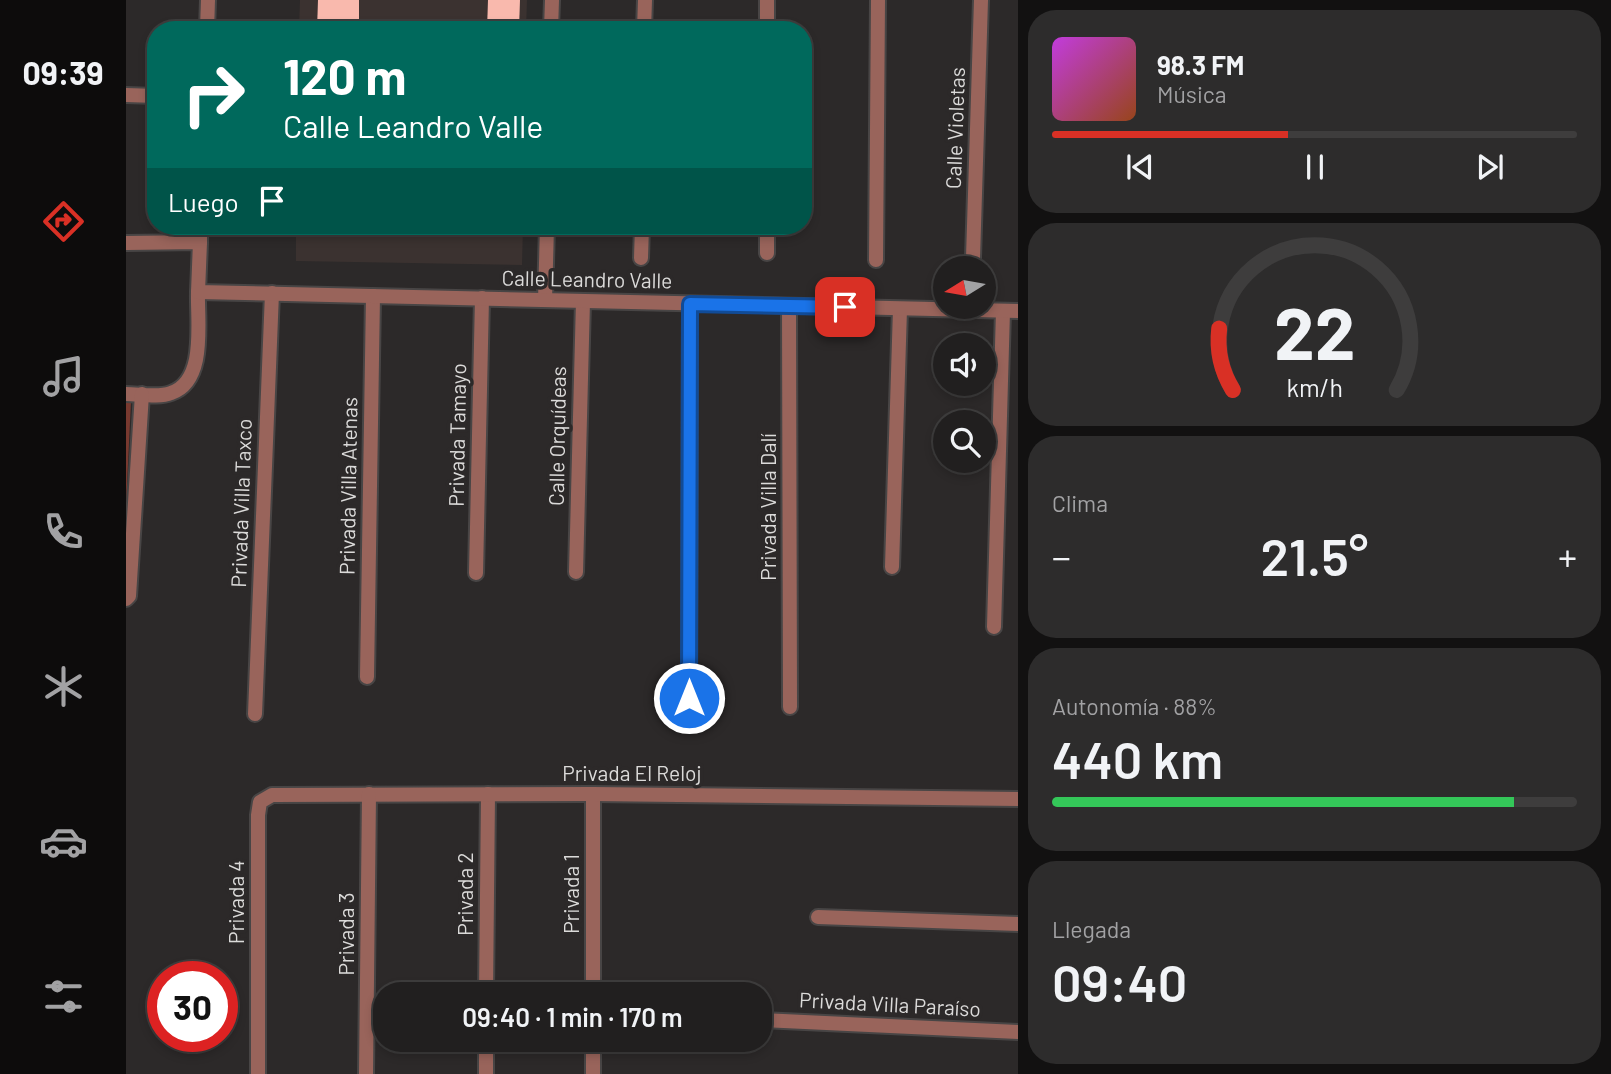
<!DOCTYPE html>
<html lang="es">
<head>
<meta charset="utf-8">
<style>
  body { margin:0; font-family:Barlow,sans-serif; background:#2d2c2c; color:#f1f3f6; height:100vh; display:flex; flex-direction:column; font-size:26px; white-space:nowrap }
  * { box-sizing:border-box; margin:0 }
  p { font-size:23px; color:#a2a2a4 }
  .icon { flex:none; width:38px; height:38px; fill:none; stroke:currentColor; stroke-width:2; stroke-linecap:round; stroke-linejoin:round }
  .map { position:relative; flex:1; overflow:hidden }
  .side { display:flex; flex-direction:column; gap:10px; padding:10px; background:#121111; width:593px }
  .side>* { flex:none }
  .guide { position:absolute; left:21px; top:21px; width:665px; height:214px; border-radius:28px; box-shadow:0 4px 10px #0003,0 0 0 2px #3e3d3d; background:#00695c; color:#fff; overflow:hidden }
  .needle { width:46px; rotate:259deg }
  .buttons { position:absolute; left:807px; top:256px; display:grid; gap:14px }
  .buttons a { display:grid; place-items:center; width:63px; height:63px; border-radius:50%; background:#211f1f; box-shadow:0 4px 10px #0003,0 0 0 2px #3e3d3d; font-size:35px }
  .speed { position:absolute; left:21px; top:961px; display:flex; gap:14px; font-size:35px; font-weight:700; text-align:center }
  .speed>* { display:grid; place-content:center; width:91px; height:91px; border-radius:50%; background:#211f1f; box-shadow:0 4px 10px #0003,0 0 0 2px #3e3d3d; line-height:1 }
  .speed .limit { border:10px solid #d22; background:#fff; color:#111 }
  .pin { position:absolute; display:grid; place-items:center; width:60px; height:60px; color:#fff; margin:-30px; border-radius:14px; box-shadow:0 4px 10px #0006 }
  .me { position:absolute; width:77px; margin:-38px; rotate:0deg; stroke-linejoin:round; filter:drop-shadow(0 0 5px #0008) }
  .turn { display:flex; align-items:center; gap:24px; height:147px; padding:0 21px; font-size:32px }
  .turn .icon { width:91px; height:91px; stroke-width:2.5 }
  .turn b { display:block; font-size:49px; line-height:60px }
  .then { display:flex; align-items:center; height:66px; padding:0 21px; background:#0003; gap:14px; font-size:26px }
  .big { font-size:52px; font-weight:600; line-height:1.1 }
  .side .widget { flex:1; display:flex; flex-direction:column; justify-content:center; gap:10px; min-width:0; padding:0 24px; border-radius:28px; background:#2d2c2c }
  .side .dial { align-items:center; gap:0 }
  .dial svg { height:182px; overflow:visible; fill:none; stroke:#3e3d3d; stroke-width:7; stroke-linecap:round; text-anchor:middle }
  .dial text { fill:#f1f3f6; stroke:none }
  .song { display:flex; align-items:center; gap:21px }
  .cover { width:84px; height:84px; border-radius:10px; background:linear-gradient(135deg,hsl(290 70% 55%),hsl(20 70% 35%)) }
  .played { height:7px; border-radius:4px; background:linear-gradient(90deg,#d93025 45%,#3e3d3d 45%) }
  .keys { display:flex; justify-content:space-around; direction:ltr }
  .heat { display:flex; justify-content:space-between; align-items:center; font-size:38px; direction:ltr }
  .charge { height:10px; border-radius:5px; background:linear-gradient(90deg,#34c759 88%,#3e3d3d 0) }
  .trip { position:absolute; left:247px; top:982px; width:399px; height:70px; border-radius:28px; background:#211f1f; box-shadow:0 4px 10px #0003,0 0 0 2px #3e3d3d; font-weight:600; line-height:70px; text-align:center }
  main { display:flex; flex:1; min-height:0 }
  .tab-bar { display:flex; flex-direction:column; width:126px; justify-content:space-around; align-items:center; background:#0d0c0c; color:#a2a2a4 }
  .tab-bar .icon { width:49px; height:49px }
  .tab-bar .current { color:#d93025 }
  .tab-bar b { font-size:32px; color:#f1f3f6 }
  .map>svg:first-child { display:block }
  .built { fill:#3b3230 }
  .green { fill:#78392f }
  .building { fill:#f9b9ad }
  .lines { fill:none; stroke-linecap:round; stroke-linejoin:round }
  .minor-casing { stroke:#484545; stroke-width:18 }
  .tertiary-casing { stroke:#484545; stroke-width:18 }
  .minor { stroke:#99645b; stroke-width:14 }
  .tertiary { stroke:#99645b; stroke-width:14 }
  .route-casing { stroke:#114b97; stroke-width:18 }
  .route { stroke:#1a73e8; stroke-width:12 }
  .labels { text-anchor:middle; stroke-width:7; stroke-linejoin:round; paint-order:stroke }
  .street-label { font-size:21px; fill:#dbdad9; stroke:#2c2929 }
</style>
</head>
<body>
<main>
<nav class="tab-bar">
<b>09:39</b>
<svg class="icon current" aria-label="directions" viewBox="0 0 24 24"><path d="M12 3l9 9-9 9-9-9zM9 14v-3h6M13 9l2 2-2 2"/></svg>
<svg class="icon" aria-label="music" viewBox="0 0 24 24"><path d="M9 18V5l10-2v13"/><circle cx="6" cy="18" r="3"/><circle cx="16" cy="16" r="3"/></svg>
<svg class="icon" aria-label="phone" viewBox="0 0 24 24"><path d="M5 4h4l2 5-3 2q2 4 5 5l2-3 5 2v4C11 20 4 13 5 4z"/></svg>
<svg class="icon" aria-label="climate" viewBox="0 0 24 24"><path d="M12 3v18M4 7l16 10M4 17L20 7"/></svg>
<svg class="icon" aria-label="car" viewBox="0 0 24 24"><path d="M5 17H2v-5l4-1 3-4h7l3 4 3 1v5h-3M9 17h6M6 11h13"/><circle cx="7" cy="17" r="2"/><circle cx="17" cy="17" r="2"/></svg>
<svg class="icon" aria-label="filters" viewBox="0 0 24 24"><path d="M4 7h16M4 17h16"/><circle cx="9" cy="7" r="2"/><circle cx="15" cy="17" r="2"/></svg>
</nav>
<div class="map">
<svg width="892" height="1074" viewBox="0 0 892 1074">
  <rect width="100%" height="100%" fill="#2c2929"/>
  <g class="built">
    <path d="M174 0H401L400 30H173Z"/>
    <path d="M170 226H397L396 265 170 261Z"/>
  </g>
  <path class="green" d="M0 401H5L0 506Z"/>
  <g class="building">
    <path d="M192 0H233V30H191Z"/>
    <path d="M362 0H394L393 30H361Z"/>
  </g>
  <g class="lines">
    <defs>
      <g id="minor">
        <path d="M641 0V30"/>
        <path d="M81 30 82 0"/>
        <path d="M425 30 426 0"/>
        <path d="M518 30 519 0"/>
        <path d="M0 95 30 96"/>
        <path d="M641 226V253"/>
        <path d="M74 242V226"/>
        <path d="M515 258 516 226"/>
        <path d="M847 258 855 0"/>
        <path d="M750 260 752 0"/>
        <path d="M419 300 421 226"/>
        <path d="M663 306 664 707"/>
        <path d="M0 394C13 394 33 398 45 393 81 381 71 321 72 292"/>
        <path d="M766 567 774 309"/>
        <path d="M450 572 457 301"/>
        <path d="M350 573 356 298"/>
        <path d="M0 599 3 596 16 394"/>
        <path d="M868 627 877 311"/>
        <path d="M241 677 247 296"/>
        <path d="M563 698 564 304"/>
        <path d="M129 714 146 293"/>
        <path d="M467 794V994"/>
        <path d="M692 917 892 924"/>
        <path d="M360 994 362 794"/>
        <path d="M634 1020 892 1032"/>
        <path d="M467 1040V1074"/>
        <path d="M132 1074V815L134 802 146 795 467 794 892 799"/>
        <path d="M240 1074 243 794"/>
        <path d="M360 1074V1040"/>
      </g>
      <path id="tertiary" d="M0 243 74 242 72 292 892 311"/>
    </defs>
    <use href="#minor" class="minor-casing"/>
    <use href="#tertiary" class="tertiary-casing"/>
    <use href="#minor" class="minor"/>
    <use href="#tertiary" class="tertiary"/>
  </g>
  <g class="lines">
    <defs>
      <path id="route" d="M563 698 564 304 719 307"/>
    </defs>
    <use href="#route" class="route-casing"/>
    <use href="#route" class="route"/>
  </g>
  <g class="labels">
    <g class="street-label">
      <text transform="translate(830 128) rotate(-88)" y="7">Calle Violetas</text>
      <text transform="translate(461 280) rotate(1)" y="7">Calle Leandro Valle</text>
      <text transform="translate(332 435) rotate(-89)" y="7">Privada Tamayo</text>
      <text transform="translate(432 436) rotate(-89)" y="7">Calle Orquídeas</text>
      <text transform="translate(223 486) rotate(-89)" y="7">Privada Villa Atenas</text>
      <text transform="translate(116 503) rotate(-88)" y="7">Privada Villa Taxco</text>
      <text transform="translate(643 507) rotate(-90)" y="7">Privada Villa Dalí</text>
      <text x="506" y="781">Privada El Reloj</text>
      <text transform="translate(340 894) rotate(-90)" y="7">Privada 2</text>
      <text transform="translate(446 894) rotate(-90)" y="7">Privada 1</text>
      <text transform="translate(111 902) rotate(-90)" y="7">Privada 4</text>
      <text transform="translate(221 934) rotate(-90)" y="7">Privada 3</text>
      <text transform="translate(764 1005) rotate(3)" y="7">Privada Villa Paraíso</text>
    </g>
  </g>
</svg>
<div class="buttons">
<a><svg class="needle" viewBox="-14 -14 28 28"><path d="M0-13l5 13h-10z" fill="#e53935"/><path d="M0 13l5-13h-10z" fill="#a2a2a4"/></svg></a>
<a><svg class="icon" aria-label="sound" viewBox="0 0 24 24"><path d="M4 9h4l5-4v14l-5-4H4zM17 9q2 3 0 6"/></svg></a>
<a><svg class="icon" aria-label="search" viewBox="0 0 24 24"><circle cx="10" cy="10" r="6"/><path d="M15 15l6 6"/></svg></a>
</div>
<div class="speed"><div class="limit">30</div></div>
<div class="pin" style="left:719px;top:307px;background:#d93025"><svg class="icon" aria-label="arrive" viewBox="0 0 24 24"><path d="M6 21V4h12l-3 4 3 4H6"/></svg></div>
<svg class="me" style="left:563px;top:698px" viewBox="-20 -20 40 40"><circle r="17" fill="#1a73e8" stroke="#fff" stroke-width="3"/><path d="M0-11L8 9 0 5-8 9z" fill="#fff"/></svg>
<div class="trip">09:40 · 1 min · 170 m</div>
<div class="guide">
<div class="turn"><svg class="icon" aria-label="right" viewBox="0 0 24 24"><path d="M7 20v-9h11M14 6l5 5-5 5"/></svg><div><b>120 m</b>Calle Leandro Valle</div></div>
<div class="then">Luego<svg class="icon" aria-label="arrive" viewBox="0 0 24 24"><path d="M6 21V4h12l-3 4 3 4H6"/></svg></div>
</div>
</div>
<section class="side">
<div class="widget">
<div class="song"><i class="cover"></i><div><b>98.3 FM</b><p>Música</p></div></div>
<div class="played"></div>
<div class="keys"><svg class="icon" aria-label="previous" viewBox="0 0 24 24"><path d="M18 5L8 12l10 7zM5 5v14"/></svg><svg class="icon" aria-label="pause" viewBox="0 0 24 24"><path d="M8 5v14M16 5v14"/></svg><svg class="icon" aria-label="next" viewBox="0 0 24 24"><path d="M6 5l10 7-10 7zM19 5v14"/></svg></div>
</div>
<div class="widget dial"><svg viewBox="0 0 100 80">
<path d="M14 69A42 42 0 1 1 86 69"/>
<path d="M14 69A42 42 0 0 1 8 42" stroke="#d93025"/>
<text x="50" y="56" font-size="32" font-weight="700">22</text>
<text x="50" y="72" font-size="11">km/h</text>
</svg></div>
<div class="widget"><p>Clima</p>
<div class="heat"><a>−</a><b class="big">21.5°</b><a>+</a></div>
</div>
<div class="widget"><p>Autonomía · 88%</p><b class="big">440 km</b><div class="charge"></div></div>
<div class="widget"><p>Llegada</p><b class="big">09:40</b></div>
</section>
</main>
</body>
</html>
